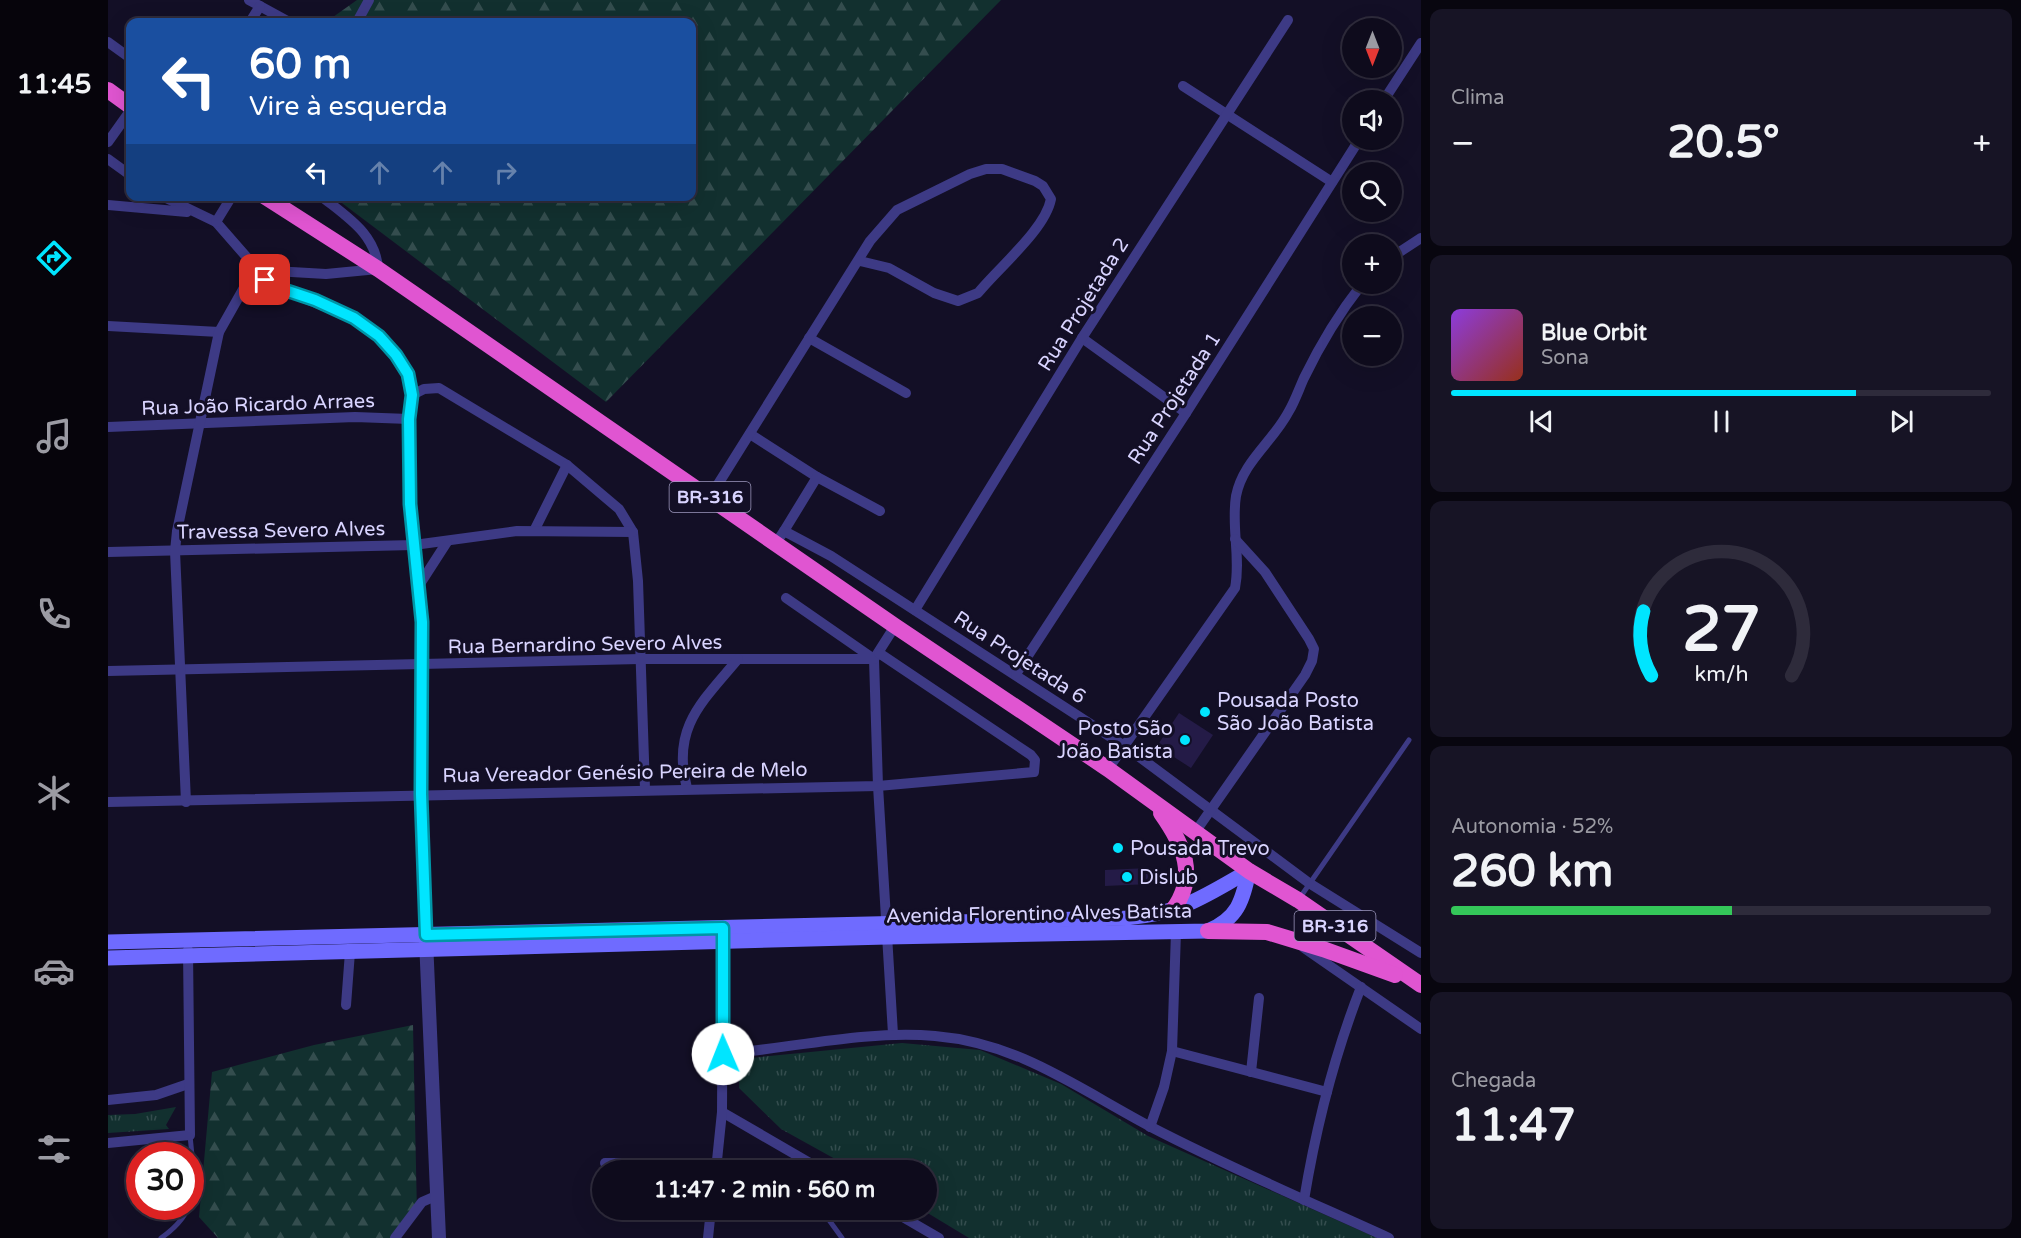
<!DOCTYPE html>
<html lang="pt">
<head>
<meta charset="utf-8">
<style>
  body { margin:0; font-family:"Varela Round",sans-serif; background:#171425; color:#f1f3f6; height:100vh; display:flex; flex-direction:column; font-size:22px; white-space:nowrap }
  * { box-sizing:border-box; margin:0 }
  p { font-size:20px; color:#9b9ba3 }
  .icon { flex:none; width:33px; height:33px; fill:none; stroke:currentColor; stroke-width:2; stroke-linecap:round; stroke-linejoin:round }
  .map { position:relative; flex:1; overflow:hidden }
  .details { display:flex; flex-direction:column; gap:9px; padding:9px; background:#08060f; width:600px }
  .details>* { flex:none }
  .banner { position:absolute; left:18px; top:18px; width:570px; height:183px; border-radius:12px; box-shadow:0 6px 24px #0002,0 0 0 2px #2e2b3b; background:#1a4fa0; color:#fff; overflow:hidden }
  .needle { width:39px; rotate:180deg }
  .tools { position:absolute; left:1234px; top:18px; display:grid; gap:12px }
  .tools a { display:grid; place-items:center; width:60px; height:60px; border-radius:50%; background:#0e0b1c; box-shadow:0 6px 24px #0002,0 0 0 2px #2e2b3b; font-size:30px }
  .speed { position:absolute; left:18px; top:1142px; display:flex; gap:12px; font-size:30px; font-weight:700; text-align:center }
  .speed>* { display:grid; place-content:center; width:78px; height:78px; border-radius:50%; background:#0e0b1c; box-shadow:0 6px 24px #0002,0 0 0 2px #2e2b3b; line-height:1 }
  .speed .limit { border:9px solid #d22; background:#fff; color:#111 }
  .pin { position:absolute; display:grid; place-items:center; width:51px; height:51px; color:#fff; margin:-26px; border-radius:12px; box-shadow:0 3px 9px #0006 }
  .me { position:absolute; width:66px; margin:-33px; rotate:359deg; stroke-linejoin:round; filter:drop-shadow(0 0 4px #0008) }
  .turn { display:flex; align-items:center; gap:21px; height:126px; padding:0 24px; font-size:27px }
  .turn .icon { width:78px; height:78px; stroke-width:2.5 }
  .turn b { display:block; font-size:42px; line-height:51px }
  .lanes { display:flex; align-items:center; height:57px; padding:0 24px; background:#0003; justify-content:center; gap:30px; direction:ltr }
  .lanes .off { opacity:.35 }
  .big { font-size:45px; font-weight:700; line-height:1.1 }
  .details .widget { flex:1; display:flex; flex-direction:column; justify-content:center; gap:9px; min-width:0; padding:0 21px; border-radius:12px; background:#171425 }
  .details .dial { align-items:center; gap:0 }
  .dial svg { height:156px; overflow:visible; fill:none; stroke:#2e2b3b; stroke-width:7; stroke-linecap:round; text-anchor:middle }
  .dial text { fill:#f1f3f6; stroke:none }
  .song { display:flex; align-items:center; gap:18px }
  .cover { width:72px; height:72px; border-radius:9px; background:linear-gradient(135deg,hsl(270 70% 55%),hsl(10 70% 35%)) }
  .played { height:6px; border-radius:3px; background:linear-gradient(90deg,#00e5ff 75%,#2e2b3b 75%) }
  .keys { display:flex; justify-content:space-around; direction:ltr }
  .heat { display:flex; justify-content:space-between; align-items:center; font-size:33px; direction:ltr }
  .charge { height:9px; border-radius:4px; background:linear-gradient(90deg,#34c759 52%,#2e2b3b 0) }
  .trip { position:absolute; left:484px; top:1160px; width:345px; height:60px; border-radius:30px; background:#0e0b1c; box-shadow:0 6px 24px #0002,0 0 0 2px #2e2b3b; font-weight:700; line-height:60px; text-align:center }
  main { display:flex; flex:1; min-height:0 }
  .menu { display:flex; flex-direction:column; width:108px; justify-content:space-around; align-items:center; background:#06040b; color:#9b9ba3 }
  .menu .icon { width:42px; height:42px }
  .menu .on { color:#00e5ff }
  .menu b { font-size:27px; color:#f1f3f6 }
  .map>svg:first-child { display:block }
  .grass { fill:url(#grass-tufts) }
  .forest { fill:url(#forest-firs) }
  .building { fill:#241b47 }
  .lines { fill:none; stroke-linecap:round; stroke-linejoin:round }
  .service { stroke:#3d3a85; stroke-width:5 }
  .minor { stroke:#3d3a85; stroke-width:10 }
  .tertiary { stroke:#3d3a85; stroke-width:14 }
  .secondary { stroke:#6f6bff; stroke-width:15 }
  .trunk { stroke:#e055d1; stroke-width:16 }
  .route-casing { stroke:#0095a6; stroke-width:15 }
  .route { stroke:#00e5ff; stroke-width:10 }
  .poi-dot { fill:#00e5ff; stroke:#130f26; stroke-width:2 }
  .labels { text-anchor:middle; stroke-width:6; stroke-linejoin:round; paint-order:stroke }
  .shield { fill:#130f26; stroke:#9e99be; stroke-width:1.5 }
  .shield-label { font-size:18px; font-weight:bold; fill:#d9d4ff }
  .street-label { font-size:20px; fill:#d9d4ff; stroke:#130f26 }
  .poi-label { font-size:20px; fill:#d9d4ff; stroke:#130f26; text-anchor:start }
</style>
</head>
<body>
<main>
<nav class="menu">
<b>11:45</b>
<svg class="icon on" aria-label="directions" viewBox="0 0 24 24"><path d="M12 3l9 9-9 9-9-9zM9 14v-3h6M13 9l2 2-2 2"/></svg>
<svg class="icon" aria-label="music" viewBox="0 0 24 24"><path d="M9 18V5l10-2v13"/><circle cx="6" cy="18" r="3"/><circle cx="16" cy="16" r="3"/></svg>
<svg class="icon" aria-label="phone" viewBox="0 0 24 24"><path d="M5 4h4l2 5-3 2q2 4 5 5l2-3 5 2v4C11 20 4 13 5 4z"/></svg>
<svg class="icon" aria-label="climate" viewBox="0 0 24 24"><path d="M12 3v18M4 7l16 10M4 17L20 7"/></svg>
<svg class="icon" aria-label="car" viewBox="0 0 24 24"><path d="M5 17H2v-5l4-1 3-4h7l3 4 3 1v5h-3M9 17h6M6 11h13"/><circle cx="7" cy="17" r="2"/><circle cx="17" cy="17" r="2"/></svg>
<svg class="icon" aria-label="filters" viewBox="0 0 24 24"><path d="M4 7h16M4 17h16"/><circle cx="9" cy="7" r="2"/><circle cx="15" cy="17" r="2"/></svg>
</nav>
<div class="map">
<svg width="1313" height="1238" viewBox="0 0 1313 1238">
  <defs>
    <pattern id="grass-tufts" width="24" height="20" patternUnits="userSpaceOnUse" patternTransform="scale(1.5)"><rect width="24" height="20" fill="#12302f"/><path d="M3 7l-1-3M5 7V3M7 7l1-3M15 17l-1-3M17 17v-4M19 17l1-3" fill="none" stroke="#344d4e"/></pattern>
    <pattern id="forest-firs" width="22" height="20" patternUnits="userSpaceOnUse" patternTransform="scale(1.5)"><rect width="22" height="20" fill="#12302f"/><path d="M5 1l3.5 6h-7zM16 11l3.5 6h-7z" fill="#344d4e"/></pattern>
  </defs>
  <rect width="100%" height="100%" fill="#130f26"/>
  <g class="grass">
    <path d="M794 1043 872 1050 953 1084 1040 1136 1269 1238H861L813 1209H819V1170H747L673 1129 631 1088 632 1059Z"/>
    <path d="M68 1107 58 1125 61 1129 0 1133V1115L27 1114Z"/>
  </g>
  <g class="forest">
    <path d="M249 0H893L498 402 226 197 584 196V22H218Z"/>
    <path d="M305 1025 309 1214 290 1238H110L91 1217 104 1072 206 1045Z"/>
  </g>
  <g class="building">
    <path d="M1071 713 1105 735 1083 768 1049 746Z"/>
    <path d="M1041 868 1042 884 997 886V870Z"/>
  </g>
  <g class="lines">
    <g class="service">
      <path d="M1191 899 1301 740"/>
      <path d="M718 1209 721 1220 734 1238"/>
      <path d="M53 1238C95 1209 86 1181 82 1135"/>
    </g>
    <g class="minor">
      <path d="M141 0 181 22"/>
      <path d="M142 22 152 6"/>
      <path d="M249 22 261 0"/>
      <path d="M0 42 22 58"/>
      <path d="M1075 86 1224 182"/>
      <path d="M1276 100 1313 43"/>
      <path d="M0 142 22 111"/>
      <path d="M0 159 22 175"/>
      <path d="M54 196 108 222 163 285 246 318 271 336 288 355 300 374 304 395 301 419 302 504 313 622V794L318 935"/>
      <path d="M0 205 79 212"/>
      <path d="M108 222 124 196"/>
      <path d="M1284 257 1313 238"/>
      <path d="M0 326 111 332"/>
      <path d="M701 338 798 393"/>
      <path d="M974 338 1078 413"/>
      <path d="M304 395 316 389 331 388 459 465 511 509 525 532 530 581 537 789"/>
      <path d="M0 427 247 417 301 419"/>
      <path d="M642 434 709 477 772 511"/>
      <path d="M602 497 762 241 789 210 862 174 878 169H894L927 181 935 186 943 199C937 230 890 268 870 293L850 301 826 293 781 268 752 261"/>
      <path d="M426 531 459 465"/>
      <path d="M676 531 709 477"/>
      <path d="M668 543 676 531 723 556 1018 747 1201 883 1313 953"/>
      <path d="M0 552 306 545 409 531 525 532"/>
      <path d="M310 587 339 542"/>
      <path d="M678 598 766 659 770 786 785 1034"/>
      <path d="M807 610 974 338 1180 20"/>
      <path d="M0 671 532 659H766L787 626"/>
      <path d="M908 674 1078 413 1251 140"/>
      <path d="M1000 769 1127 588C1133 558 1123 527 1128 496 1135 461 1165 442 1181 411 1187 401 1191 389 1196 378 1212 345 1232 312 1254 284"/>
      <path d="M579 788C563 728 594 702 630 659"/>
      <path d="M0 802 770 786 926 772 927 760 923 755 771 653"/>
      <path d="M78 802 67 551 69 531 111 332 142 277 149 270 218 274 270 269C268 234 239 217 213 196"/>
      <path d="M1088 831 1197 675 1204 661 1206 649 1201 639 1157 572 1127 539"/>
      <path d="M1196 948 1313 1029"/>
      <path d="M238 1005 242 952"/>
      <path d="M1064 1051 1219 1092"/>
      <path d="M615 1054C685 1048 757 1030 827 1036 911 1043 971 1089 1043 1127 1120 1167 1202 1202 1281 1238"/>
      <path d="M1143 1072 1151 998"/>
      <path d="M0 1100 48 1095 80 1084"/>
      <path d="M614 1112 714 1170"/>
      <path d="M1042 1127 1056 1087 1064 1051 1068 932"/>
      <path d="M0 1143 82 1135 80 950"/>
      <path d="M497 1163H609"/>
      <path d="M608 1170 614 1112 615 937"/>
      <path d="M1196 1200C1208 1127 1226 1056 1253 987"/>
      <path d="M781 1209 831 1238"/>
      <path d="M287 1238 314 1202 330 1195"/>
      <path d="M600 1238 603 1209"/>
    </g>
    <path class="tertiary" d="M318 940 331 1238"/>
    <g class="secondary">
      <path d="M0 942 1018 918C1077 912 1092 898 1141 871"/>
      <path d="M0 958 779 937 1100 931C1130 918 1134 902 1141 871"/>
    </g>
    <g class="trunk">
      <path d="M0 90 22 106"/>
      <path d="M156 196 270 269 787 626 1000 769 1141 871 1190 900 1313 985"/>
      <path d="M1053 813C1075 844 1091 876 1064 911"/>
      <path d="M1100 931 1159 932 1215 949 1287 975"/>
    </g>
  </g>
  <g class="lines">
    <defs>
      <path id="route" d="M157 280 168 287 207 300 246 318 271 336 288 355 300 374 304 395 301 419 302 504 314 622 313 794 318 935 615 928V1054"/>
    </defs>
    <use href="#route" class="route-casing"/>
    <use href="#route" class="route"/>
  </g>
  <g class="poi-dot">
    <circle cx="1097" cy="712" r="6"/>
    <circle cx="1077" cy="740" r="6"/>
    <circle cx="1010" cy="848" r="6"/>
    <circle cx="1019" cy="877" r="6"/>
  </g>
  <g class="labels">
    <g class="shield">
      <rect x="561.5" y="482" width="81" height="30" rx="4.5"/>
      <rect x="1186.5" y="911" width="81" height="30" rx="4.5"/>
    </g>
    <g class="shield-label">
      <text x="602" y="503">BR-316</text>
      <text x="1227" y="932">BR-316</text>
    </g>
    <g class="street-label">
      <text transform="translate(975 304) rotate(-58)" y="7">Rua Projetada 2</text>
      <text transform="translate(1066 398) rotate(-57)" y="7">Rua Projetada 1</text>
      <text transform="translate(150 404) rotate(-2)" y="7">Rua João Ricardo Arraes</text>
      <text transform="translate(173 530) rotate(-1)" y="7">Travessa Severo Alves</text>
      <text transform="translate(477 644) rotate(-1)" y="7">Rua Bernardino Severo Alves</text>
      <text transform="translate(912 657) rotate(33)" y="7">Rua Projetada 6</text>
      <text transform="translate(517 772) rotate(-1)" y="7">Rua Vereador Genésio Pereira de Melo</text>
      <text transform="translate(931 913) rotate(-1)" y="7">Avenida Florentino Alves Batista</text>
    </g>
    <g class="poi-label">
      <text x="1109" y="707">Pousada Posto<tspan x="1109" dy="23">São João Batista</tspan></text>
      <text x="1065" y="735" text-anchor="end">Posto São<tspan x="1065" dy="23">João Batista</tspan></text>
      <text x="1022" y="855">Pousada Trevo</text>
      <text x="1031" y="884">Dislub</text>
    </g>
  </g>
</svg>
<div class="tools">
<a><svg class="needle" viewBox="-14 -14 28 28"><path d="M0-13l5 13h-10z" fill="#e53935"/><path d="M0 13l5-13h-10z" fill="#9b9ba3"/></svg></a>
<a><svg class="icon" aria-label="sound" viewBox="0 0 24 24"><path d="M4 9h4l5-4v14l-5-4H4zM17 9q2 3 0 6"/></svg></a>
<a><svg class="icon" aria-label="search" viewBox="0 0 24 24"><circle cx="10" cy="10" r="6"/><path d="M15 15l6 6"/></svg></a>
<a>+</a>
<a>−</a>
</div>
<div class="speed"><div class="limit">30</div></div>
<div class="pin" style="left:157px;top:280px;background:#d93025"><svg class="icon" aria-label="arrive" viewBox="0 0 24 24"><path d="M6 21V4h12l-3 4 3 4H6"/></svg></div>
<svg class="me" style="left:615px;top:1054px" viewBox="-20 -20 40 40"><circle r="19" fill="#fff"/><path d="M0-13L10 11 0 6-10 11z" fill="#00e5ff"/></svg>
<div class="trip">11:47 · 2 min · 560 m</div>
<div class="banner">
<div class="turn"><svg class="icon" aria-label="left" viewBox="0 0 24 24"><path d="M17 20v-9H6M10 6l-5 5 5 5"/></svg><div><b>60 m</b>Vire à esquerda</div></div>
<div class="lanes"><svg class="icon" aria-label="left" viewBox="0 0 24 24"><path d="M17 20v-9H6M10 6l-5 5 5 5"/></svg><svg class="icon off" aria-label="ahead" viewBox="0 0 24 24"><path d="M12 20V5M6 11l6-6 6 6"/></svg><svg class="icon off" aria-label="ahead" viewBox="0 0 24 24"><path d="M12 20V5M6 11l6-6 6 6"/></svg><svg class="icon off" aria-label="right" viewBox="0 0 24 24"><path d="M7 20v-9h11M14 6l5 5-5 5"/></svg></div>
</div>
</div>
<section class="details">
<div class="widget"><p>Clima</p>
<div class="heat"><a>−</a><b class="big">20.5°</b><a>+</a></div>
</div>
<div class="widget">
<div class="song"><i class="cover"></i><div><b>Blue Orbit</b><p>Sona</p></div></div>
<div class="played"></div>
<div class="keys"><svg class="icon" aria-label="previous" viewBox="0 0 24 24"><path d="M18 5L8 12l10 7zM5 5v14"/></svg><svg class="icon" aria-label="pause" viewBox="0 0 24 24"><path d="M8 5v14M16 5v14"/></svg><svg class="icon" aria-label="next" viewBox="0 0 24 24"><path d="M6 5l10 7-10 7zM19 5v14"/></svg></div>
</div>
<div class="widget dial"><svg viewBox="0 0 100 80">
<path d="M14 69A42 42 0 1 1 86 69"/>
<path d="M14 69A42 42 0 0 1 10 36" stroke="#00e5ff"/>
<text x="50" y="56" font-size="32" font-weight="700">27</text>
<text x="50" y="72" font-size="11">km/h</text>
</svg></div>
<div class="widget"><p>Autonomia · 52%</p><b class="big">260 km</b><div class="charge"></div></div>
<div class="widget"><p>Chegada</p><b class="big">11:47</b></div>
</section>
</main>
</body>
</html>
